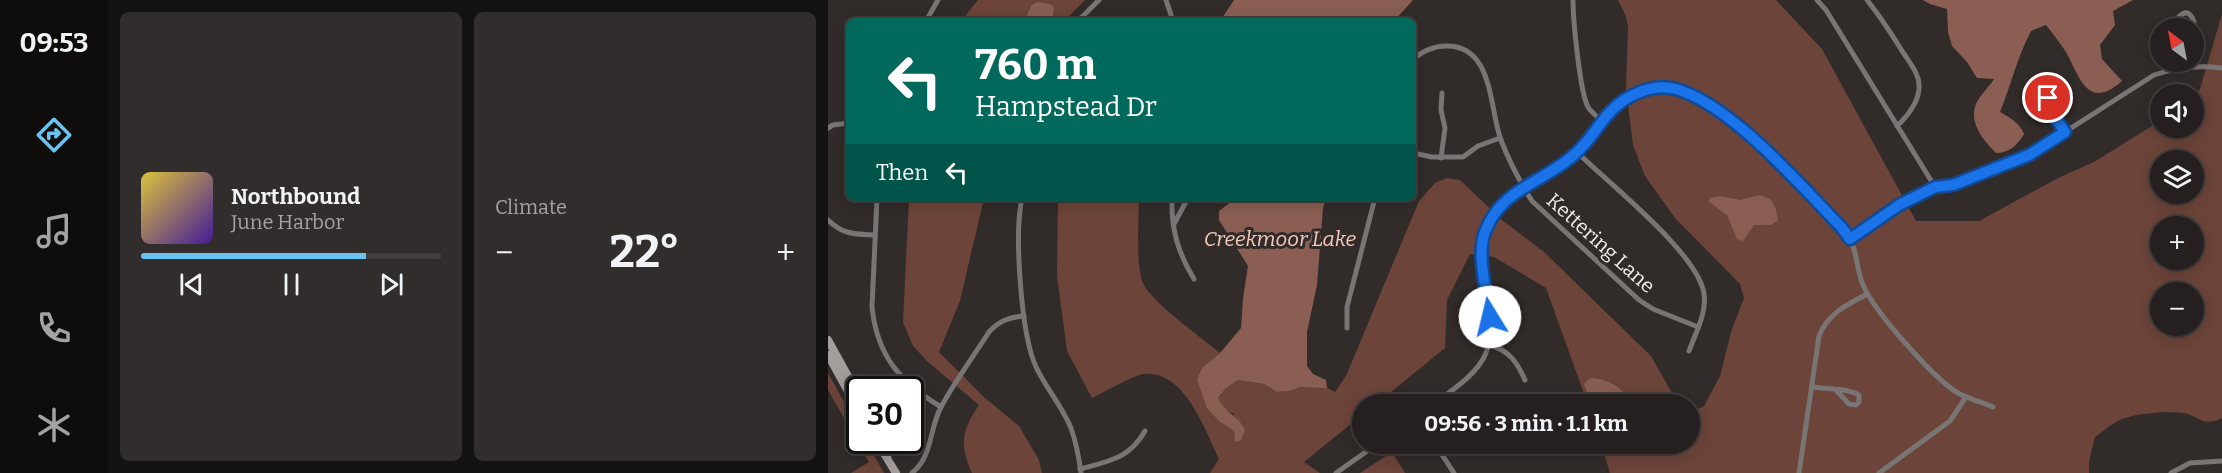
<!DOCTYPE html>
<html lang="en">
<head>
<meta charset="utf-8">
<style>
  body { margin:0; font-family:Bitter,serif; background:#312d2c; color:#f1f3f6; height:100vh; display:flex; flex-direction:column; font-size:22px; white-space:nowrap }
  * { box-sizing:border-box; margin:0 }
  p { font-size:20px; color:#a3a3a4 }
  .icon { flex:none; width:33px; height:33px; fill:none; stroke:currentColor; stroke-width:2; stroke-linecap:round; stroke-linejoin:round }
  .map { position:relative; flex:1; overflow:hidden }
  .details { display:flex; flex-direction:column; gap:12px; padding:12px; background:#141211; width:720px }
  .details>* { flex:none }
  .hud { position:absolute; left:18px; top:18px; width:570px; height:183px; border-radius:9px; box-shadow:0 3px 15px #0003,0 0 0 2px #423e3d; background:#00695c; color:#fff; overflow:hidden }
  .needle { width:39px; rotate:328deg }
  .fabs { position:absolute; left:1322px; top:18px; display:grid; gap:12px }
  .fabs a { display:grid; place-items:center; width:54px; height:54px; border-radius:50%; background:#25201f; box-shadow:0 3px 15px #0003,0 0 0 2px #423e3d; font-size:30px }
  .speed { position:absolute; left:18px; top:376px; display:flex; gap:12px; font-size:30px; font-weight:700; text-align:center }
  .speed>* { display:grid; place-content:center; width:78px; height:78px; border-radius:50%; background:#25201f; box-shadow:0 3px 15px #0003,0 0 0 2px #423e3d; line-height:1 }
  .speed .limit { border:3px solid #111; border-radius:9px; background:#fff; color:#111 }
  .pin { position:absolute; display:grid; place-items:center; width:51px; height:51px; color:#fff; margin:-26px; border:3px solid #fff; border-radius:50%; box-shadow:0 2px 6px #0007 }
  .me { position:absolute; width:66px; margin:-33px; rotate:351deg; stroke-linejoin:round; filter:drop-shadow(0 0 4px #0008) }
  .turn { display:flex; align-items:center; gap:21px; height:126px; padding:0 30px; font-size:27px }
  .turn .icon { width:78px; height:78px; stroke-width:2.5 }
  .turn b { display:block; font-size:42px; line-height:51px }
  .then { display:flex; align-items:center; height:57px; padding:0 30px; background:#0003; gap:12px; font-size:22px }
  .big { font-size:45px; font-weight:700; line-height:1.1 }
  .details .card { flex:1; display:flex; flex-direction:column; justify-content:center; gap:9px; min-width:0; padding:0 21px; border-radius:9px; background:#312d2c }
  .song { display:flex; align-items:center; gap:18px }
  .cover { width:72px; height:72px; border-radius:9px; background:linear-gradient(135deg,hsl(50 70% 55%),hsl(260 70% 35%)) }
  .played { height:6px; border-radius:3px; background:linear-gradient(90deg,#69c4f1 75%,#423e3d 75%) }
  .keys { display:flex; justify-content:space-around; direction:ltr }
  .heat { display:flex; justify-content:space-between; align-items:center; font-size:33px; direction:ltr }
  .details .tiles { flex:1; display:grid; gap:12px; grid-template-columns:repeat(2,1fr) }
  .trip { position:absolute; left:524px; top:394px; width:348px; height:60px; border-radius:30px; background:#25201f; box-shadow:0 3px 15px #0003,0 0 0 2px #423e3d; font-weight:700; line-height:60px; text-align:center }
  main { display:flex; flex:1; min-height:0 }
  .tab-bar { display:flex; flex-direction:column; width:108px; justify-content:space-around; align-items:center; background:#0f0d0c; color:#a3a3a4 }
  .tab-bar .icon { width:42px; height:42px }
  .tab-bar .active { color:#69c4f1 }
  .tab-bar b { font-size:27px; color:#f1f3f6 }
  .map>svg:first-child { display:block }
  .green { fill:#6c4439; fill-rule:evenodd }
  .water { fill:#8a5e52 }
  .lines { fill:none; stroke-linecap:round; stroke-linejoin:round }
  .street { stroke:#787574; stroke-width:5 }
  .secondary { stroke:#a39e9c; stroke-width:8 }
  .route-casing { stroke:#114b97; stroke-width:15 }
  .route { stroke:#1a73e8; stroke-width:10 }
  .labels { text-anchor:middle; stroke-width:6; stroke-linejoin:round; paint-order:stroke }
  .street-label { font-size:20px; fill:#f2eeed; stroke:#312b29 }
  .water-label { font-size:21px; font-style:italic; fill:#f6c9bd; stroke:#312b29 }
</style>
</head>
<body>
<main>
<nav class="tab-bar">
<b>09:53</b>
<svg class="icon active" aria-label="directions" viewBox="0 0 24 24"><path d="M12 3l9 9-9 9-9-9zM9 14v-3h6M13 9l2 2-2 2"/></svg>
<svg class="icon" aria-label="music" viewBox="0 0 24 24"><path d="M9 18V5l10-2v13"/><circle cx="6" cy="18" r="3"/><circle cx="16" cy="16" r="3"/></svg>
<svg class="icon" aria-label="phone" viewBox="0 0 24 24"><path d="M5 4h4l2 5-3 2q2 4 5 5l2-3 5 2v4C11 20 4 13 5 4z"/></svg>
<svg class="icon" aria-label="climate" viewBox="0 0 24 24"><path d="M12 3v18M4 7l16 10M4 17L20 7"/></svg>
</nav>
<section class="details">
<div class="tiles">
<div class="card">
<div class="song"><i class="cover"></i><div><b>Northbound</b><p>June Harbor</p></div></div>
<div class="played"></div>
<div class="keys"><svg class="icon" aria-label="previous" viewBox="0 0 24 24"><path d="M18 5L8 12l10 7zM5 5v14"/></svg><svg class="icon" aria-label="pause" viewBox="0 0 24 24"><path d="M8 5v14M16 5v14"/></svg><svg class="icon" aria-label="next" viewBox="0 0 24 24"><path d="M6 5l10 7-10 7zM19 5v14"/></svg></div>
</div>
<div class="card"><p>Climate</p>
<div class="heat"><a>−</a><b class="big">22°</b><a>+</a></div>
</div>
</div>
</section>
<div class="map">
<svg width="1394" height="473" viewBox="0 0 1394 473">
  <rect width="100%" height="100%" fill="#312b29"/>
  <g class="green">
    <path d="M150 0H257L241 16 239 21H133Z"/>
    <path d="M790 0H948L994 49 1088 221H1151L1232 177 1266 162 1332 121V128H1365V97L1372 89 1394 14V418C1373 428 1371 415 1355 413 1337 411 1306 413 1290 421 1282 425 1274 432 1267 437L1261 462V473H782L773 444H861V414L876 406 892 376 903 332 916 298 912 284 847 218 817 176 805 145 798 89 800 26 797 14ZM1332 160H1365V194H1332ZM1332 226H1365V260H1332ZM1332 292H1365V326H1332Z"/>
    <path d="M619 178 632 180 674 220 715 251 823 356 851 405H760L718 288 666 257 642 254 619 300 617 348 547 405H534V415L476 462 492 473H382L391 459C377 429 356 369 315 374 304 376 275 393 264 398L239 351 229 276 230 198H311C311 217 307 270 316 285 327 305 373 337 392 353L375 367 392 422 406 431V414L395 409 390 398 398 388 410 380 436 384 449 392 461 391 473 387 488 386 499 388 507 392 518 376 591 201 607 183Z"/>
    <path d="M81 198H156L132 301 111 352 157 398 191 426 211 460 214 473H144C131 444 134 430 151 405L100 362 85 346 75 322Z"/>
    <path d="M0 373 31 429 32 441H38L56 473H23L41 462 0 390Z"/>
    <path d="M564 452 577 473H532Z"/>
  </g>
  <g class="water">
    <path d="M406 0H585L566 21H392Z"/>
    <path d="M1095 0H1305L1285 11 1287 25 1272 45 1274 59 1294 81C1260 111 1252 78 1238 52 1232 43 1225 34 1218 25L1203 31C1189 58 1183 85 1172 112 1181 117 1192 123 1196 134 1190 145 1181 153 1168 153 1156 141 1142 125 1147 107 1149 98 1161 87 1166 79L1149 78 1139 62 1124 46 1120 32 1119 9 1102 4Z"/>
    <path d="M210 2 224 5 226 9 224 21H196L204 5Z"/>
    <path d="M931 195C947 199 947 205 950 220L943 225H926L915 241 909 239 899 215 881 202 882 198 891 196 913 200Z"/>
    <path d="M408 198H498L495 208 489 285 479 332V366L485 374 498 380 499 388 473 387 461 391 449 392 436 384 410 380 398 388 390 398C397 413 410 415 417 430L413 440 407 442 406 431 392 422 379 408 369 379 375 367 392 353 413 328 415 298 420 266 391 220V211Z"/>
    <path d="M765 378C781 380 799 388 800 405H764L756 384 761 379Z"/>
  </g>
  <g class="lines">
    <g class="street">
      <path d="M338 0 345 21"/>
      <path d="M745 0C745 19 752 93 760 107 763 112 769 116 773 121"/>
      <path d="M989 0 998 10 1107 187"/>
      <path d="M1039 0C1051 15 1061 30 1071 46 1076 55 1084 64 1088 73 1098 93 1082 114 1069 126"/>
      <path d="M98 21 110 0"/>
      <path d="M250 21 271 0"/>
      <path d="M1342 28C1348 20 1359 2 1366 22L1363 26 1358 28"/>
      <path d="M585 60C593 51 607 46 618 46 666 45 661 109 673 140 681 161 692 182 704 201L811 300 825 309 870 327"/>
      <path d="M1336 62 1337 71"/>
      <path d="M1226 116 1212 107 1211 99 1215 97 1220 98 1226 116 1237 132"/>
      <path d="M0 128 5 125 21 123"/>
      <path d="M749 152C780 183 871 254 876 294 879 313 867 334 861 351"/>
      <path d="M585 153 604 157H635L650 146 672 138"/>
      <path d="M613 158 617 128 613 110 614 93"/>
      <path d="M49 198 44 307C49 356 72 382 113 407"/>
      <path d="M194 198C186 234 193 334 208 367 218 388 234 406 243 428 248 442 251 458 253 473"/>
      <path d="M344 198C343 229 350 253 366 279"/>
      <path d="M0 220C16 235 26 234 47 235"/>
      <path d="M346 224 360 198"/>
      <path d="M1022 239 1071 205 1107 187 1125 185 1201 155 1326 75C1347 68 1372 65 1394 68"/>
      <path d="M519 328V307L547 198"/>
      <path d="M661 345C681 350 689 362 697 380"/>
      <path d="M984 387C999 389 1018 388 1031 395V402L1028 405 1021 404 1008 390"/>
      <path d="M604 405C669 359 666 353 657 276 655 260 651 246 657 231 673 191 712 182 744 156 771 135 775 105 813 91 825 87 837 86 849 90 898 104 942 155 977 190 991 205 1007 219 1020 236 1030 251 1028 269 1035 285 1046 311 1106 379 1130 393 1141 399 1153 402 1165 407"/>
      <path d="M607 444 626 473"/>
      <path d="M252 469C281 461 301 459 317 431"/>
      <path d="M84 473C105 456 101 429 113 407 127 381 145 357 161 332 171 321 181 317 196 316"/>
      <path d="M508 473 549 444"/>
      <path d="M971 473 991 336C1000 313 1019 305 1039 294"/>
      <path d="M1051 473 1122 421 1138 397"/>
      <path d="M1343 473 1362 463 1394 461"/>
    </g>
    <g class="secondary">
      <path d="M0 340 32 398"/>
      <path d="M0 355 32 413"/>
      <path d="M47 441 59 458"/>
      <path d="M54 441 60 460 68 473"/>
    </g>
  </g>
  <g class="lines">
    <defs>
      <path id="route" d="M662 317C659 292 648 254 657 232 673 188 716 183 748 153 766 137 775 114 796 100 812 90 830 84 848 89 904 105 973 186 1014 228L1022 239 1071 205 1107 187 1125 185 1201 155 1237 132 1226 116 1224 104 1220 98"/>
    </defs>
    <use href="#route" class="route-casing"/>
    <use href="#route" class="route"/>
  </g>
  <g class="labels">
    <g class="street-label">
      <text transform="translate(773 243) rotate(42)" y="7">Kettering Lane</text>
    </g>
    <g class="water-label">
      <text x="452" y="246">Creekmoor Lake</text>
    </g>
  </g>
</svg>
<div class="fabs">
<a><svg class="needle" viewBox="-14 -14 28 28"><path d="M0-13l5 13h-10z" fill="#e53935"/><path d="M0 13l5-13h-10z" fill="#a3a3a4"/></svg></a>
<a><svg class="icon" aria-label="sound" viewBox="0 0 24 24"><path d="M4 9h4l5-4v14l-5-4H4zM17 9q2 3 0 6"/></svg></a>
<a><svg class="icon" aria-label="layers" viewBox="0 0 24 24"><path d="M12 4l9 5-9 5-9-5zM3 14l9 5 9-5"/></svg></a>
<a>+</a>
<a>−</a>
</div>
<div class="speed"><div class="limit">30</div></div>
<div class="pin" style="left:1220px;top:98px;background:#d93025"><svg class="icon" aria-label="arrive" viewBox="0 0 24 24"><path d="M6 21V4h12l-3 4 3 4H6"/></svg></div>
<svg class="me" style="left:662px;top:317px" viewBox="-20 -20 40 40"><circle r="19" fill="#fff"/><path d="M0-13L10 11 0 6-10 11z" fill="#1a73e8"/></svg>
<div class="trip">09:56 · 3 min · 1.1 km</div>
<div class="hud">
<div class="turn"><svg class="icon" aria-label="left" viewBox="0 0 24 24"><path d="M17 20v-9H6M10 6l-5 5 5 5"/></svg><div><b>760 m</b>Hampstead Dr</div></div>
<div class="then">Then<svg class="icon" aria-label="left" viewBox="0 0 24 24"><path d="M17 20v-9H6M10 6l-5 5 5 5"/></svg></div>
</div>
</div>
</main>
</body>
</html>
